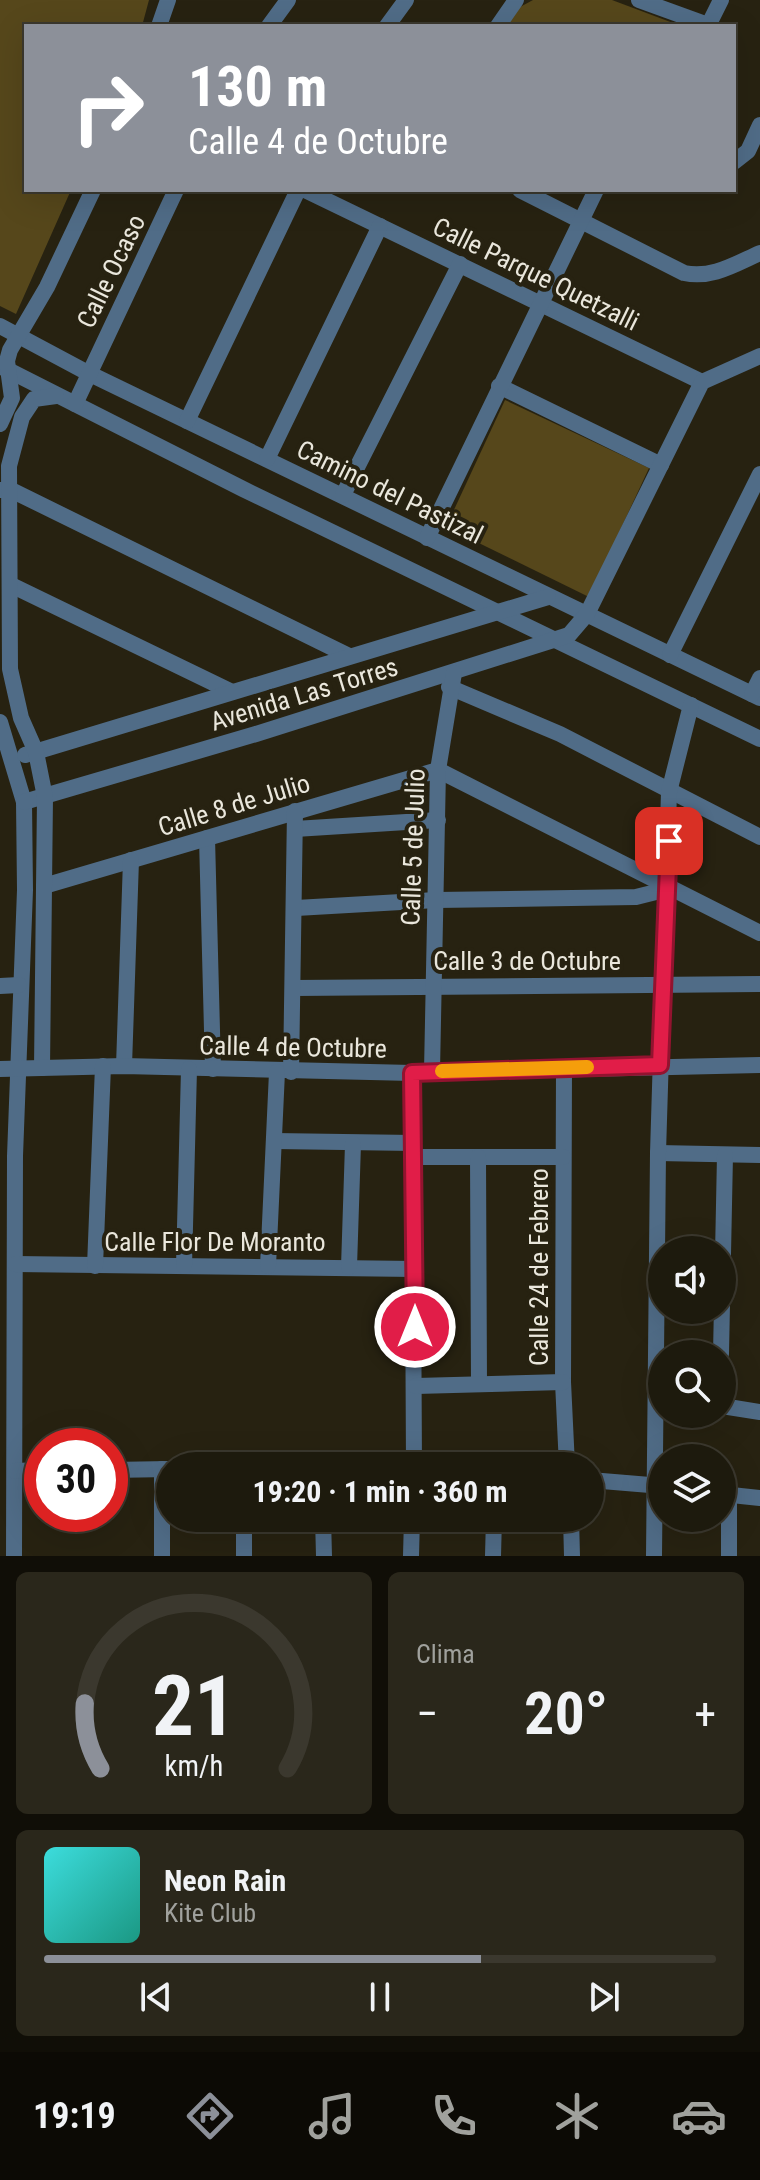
<!DOCTYPE html>
<html lang="es">
<head>
<meta charset="utf-8">
<style>
  body { margin:0; font-family:"Roboto Condensed",sans-serif; background:#2a271b; color:#f1f3f6; height:100vh; display:flex; flex-direction:column; font-size:30px; white-space:nowrap }
  * { box-sizing:border-box; margin:0 }
  p { font-size:26px; color:#a0a19d }
  .icon { flex:none; width:44px; height:44px; fill:none; stroke:currentColor; stroke-width:2; stroke-linecap:round; stroke-linejoin:round }
  .map { position:relative; height:1556px; overflow:hidden }
  .details { display:flex; flex-direction:column; gap:16px; padding:16px; background:#100e07; flex:1 }
  .details>* { flex:none }
  .banner { position:absolute; left:24px; top:24px; width:712px; height:168px; border-radius:0px; box-shadow:0 8px 32px #0002,0 0 0 2px #3b382e; background:#8c9099; color:#fff; overflow:hidden }
  .fabs { position:absolute; left:648px; top:1236px; display:grid; gap:16px }
  .fabs a { display:grid; place-items:center; width:88px; height:88px; border-radius:50%; background:#1d1a0d; box-shadow:0 8px 32px #0002,0 0 0 2px #3b382e; font-size:40px }
  .speed { position:absolute; left:24px; top:1428px; display:flex; gap:16px; font-size:40px; font-weight:700; text-align:center }
  .speed>* { display:grid; place-content:center; width:104px; height:104px; border-radius:50%; background:#1d1a0d; box-shadow:0 8px 32px #0002,0 0 0 2px #3b382e; line-height:1 }
  .speed .limit { border:12px solid #d22; background:#fff; color:#111 }
  .pin { position:absolute; display:grid; place-items:center; width:68px; height:68px; color:#fff; margin:-34px; border-radius:16px; box-shadow:0 4px 12px #0006 }
  .me { position:absolute; width:88px; margin:-44px; rotate:0deg; stroke-linejoin:round; filter:drop-shadow(0 0 6px #0008) }
  .turn { display:flex; align-items:center; gap:28px; height:168px; padding:0 32px; font-size:36px }
  .turn .icon { width:104px; height:104px; stroke-width:2.5 }
  .turn b { display:block; font-size:56px; line-height:68px }
  .big { font-size:60px; font-weight:700; line-height:1.1 }
  .details .tile { flex:1; display:flex; flex-direction:column; justify-content:center; gap:12px; min-width:0; padding:0 28px; border-radius:12px; background:#2a271b }
  .details .dial { align-items:center; gap:0 }
  .dial svg { height:208px; overflow:visible; fill:none; stroke:#3b382e; stroke-width:7; stroke-linecap:round; text-anchor:middle }
  .dial text { fill:#f1f3f6; stroke:none }
  .song { display:flex; align-items:center; gap:24px }
  .cover { width:96px; height:96px; border-radius:12px; background:linear-gradient(135deg,hsl(180 70% 55%),hsl(170 70% 35%)) }
  .played { height:8px; border-radius:4px; background:linear-gradient(90deg,#8c9099 65%,#3b382e 65%) }
  .keys { display:flex; justify-content:space-around; direction:ltr }
  .heat { display:flex; justify-content:space-between; align-items:center; font-size:44px; direction:ltr }
  .details .tiles { flex:1; display:grid; gap:16px; grid-template-columns:1fr 1fr }
  .tile:last-child { grid-column:span 2 }
  .trip { position:absolute; left:156px; top:1452px; width:448px; height:80px; border-radius:40px; background:#1d1a0d; box-shadow:0 8px 32px #0002,0 0 0 2px #3b382e; font-weight:700; line-height:80px; text-align:center }
  .tab-bar { display:flex; height:128px; justify-content:space-around; align-items:center; background:#0c0a05; color:#a0a19d }
  .tab-bar .icon { width:56px; height:56px }
  .tab-bar .selected { color:#8c9099 }
  .tab-bar b { font-size:36px; color:#f1f3f6 }
  .map>svg:first-child { display:block }
  .green { fill:#56471b }
  .lines { fill:none; stroke-linecap:round; stroke-linejoin:round }
  .minor { stroke:#506c87; stroke-width:16 }
  .route-casing { stroke:#92132f; stroke-width:20 }
  .route { stroke:#e11d48; stroke-width:14 }
  .slow { stroke:#f59e0b; stroke-width:14 }
  .labels { text-anchor:middle; stroke-width:8; stroke-linejoin:round; paint-order:stroke }
  .street-label { font-size:26px; fill:#eae7dc; stroke:#272211 }
</style>
</head>
<body>
<div class="map">
<svg width="760" height="1556" viewBox="0 0 760 1556">
  <rect width="100%" height="100%" fill="#272211"/>
  <g class="green">
    <path d="M0 0H149L142 26H26V190H71L16 314 0 306Z"/>
    <path d="M533 0H612L681 26H507L520 7Z"/>
    <path d="M505 400 649 468 589 597 446 527Z"/>
  </g>
  <g class="lines">
    <g class="minor">
      <path d="M639 0 708 25"/>
      <path d="M159 26 168 0"/>
      <path d="M269 26 288 0"/>
      <path d="M387 26 406 0"/>
      <path d="M498 26 516 0"/>
      <path d="M708 26 721 0"/>
      <path d="M734 162 748 151 760 125"/>
      <path d="M305 190 702 382"/>
      <path d="M520 190 684 273C712 279 735 264 760 253"/>
      <path d="M0 326 88 373 760 698"/>
      <path d="M0 366 243 489 760 739"/>
      <path d="M499 386 661 465"/>
      <path d="M75 404 176 190"/>
      <path d="M187 421 298 190"/>
      <path d="M0 424 12 398 7 361 10 350 47 287 93 190"/>
      <path d="M267 459 380 226"/>
      <path d="M0 490H11L349 656"/>
      <path d="M343 495 460 264"/>
      <path d="M427 538 596 190"/>
      <path d="M11 585 232 692"/>
      <path d="M670 655 760 474"/>
      <path d="M449 687 560 734 760 837"/>
      <path d="M752 694 760 678"/>
      <path d="M0 722 24 802 25 890 15 1156 14 1556"/>
      <path d="M25 755 548 597"/>
      <path d="M24 802 256 734 569 635 587 614 702 382 760 356"/>
      <path d="M295 829 438 820"/>
      <path d="M207 838 213 1069"/>
      <path d="M44 886 438 770 760 933"/>
      <path d="M296 908 436 900 636 897 668 889"/>
      <path d="M0 986 19 985"/>
      <path d="M294 988 760 984"/>
      <path d="M124 1066 131 860"/>
      <path d="M42 1068 45 797 36 752 21 718 10 669 9 466 22 417 34 399 56 396"/>
      <path d="M564 1068 563 1382 567 1466"/>
      <path d="M0 1069 124 1066 412 1073 760 1065"/>
      <path d="M432 1071 438 770 454 673"/>
      <path d="M291 1072 295 811"/>
      <path d="M412 1073 414 1466"/>
      <path d="M274 1141 414 1143"/>
      <path d="M658 1153 760 1155"/>
      <path d="M415 1157H563"/>
      <path d="M478 1157 479 1384"/>
      <path d="M15 1264 415 1269"/>
      <path d="M95 1266 103 1066"/>
      <path d="M184 1266 189 1069"/>
      <path d="M268 1266 277 1072"/>
      <path d="M349 1267 353 1144"/>
      <path d="M721 1354 725 1155"/>
      <path d="M416 1386 563 1382"/>
      <path d="M722 1406 760 1412"/>
      <path d="M162 1469V1556"/>
      <path d="M110 1470 170 1469"/>
      <path d="M15 1471 42 1470"/>
      <path d="M590 1480 662 1486"/>
      <path d="M722 1494 760 1498"/>
      <path d="M729 1495V1556"/>
      <path d="M244 1518V1556"/>
      <path d="M323 1518 324 1556"/>
      <path d="M571 1518 572 1556"/>
      <path d="M411 1556 412 1518"/>
      <path d="M493 1556 494 1518"/>
      <path d="M654 1556 658 1153 669 792 691 705"/>
    </g>
  </g>
  <g class="lines">
    <defs>
      <path id="route" d="M415 1327 412 1073 660 1065 669 841"/>
    </defs>
    <use href="#route" class="route-casing"/>
    <use href="#route" class="route"/>
    <path class="slow" d="M442 1071 587 1067"/>
  </g>
  <g class="labels">
    <g class="street-label">
      <text transform="translate(111 271) rotate(-64)" y="9">Calle Ocaso</text>
      <text transform="translate(536 274) rotate(26)" y="9">Calle Parque Quetzalli</text>
      <text transform="translate(390 492) rotate(26)" y="9">Camino del Pastizal</text>
      <text transform="translate(304 694) rotate(-17)" y="9">Avenida Las Torres</text>
      <text transform="translate(234 805) rotate(-17)" y="9">Calle 8 de Julio</text>
      <text transform="translate(413 847) rotate(-88)" y="9">Calle 5 de Julio</text>
      <text x="527" y="970">Calle 3 de Octubre</text>
      <text transform="translate(293 1047) rotate(1)" y="9">Calle 4 de Octubre</text>
      <text x="215" y="1251">Calle Flor De Moranto</text>
      <text transform="translate(539 1267) rotate(-90)" y="9">Calle 24 de Febrero</text>
    </g>
  </g>
</svg>
<div class="fabs">
<a><svg class="icon" aria-label="sound" viewBox="0 0 24 24"><path d="M4 9h4l5-4v14l-5-4H4zM17 9q2 3 0 6"/></svg></a>
<a><svg class="icon" aria-label="search" viewBox="0 0 24 24"><circle cx="10" cy="10" r="6"/><path d="M15 15l6 6"/></svg></a>
<a><svg class="icon" aria-label="layers" viewBox="0 0 24 24"><path d="M12 4l9 5-9 5-9-5zM3 14l9 5 9-5"/></svg></a>
</div>
<div class="speed"><div class="limit">30</div></div>
<div class="pin" style="left:669px;top:841px;background:#d93025"><svg class="icon" aria-label="arrive" viewBox="0 0 24 24"><path d="M6 21V4h12l-3 4 3 4H6"/></svg></div>
<svg class="me" style="left:415px;top:1327px" viewBox="-20 -20 40 40"><circle r="17" fill="#e11d48" stroke="#fff" stroke-width="3"/><path d="M0-11L8 9 0 5-8 9z" fill="#fff"/></svg>
<div class="trip">19:20 · 1 min · 360 m</div>
<div class="banner">
<div class="turn"><svg class="icon" aria-label="right" viewBox="0 0 24 24"><path d="M7 20v-9h11M14 6l5 5-5 5"/></svg><div><b>130 m</b>Calle 4 de Octubre</div></div>
</div>
</div>
<section class="details">
<div class="tiles">
<div class="tile dial"><svg viewBox="0 0 100 80">
<path d="M14 69A42 42 0 1 1 86 69"/>
<path d="M14 69A42 42 0 0 1 8 44" stroke="#8c9099"/>
<text x="50" y="56" font-size="32" font-weight="700">21</text>
<text x="50" y="72" font-size="11">km/h</text>
</svg></div>
<div class="tile"><p>Clima</p>
<div class="heat"><a>−</a><b class="big">20°</b><a>+</a></div>
</div>
<div class="tile">
<div class="song"><i class="cover"></i><div><b>Neon Rain</b><p>Kite Club</p></div></div>
<div class="played"></div>
<div class="keys"><svg class="icon" aria-label="previous" viewBox="0 0 24 24"><path d="M18 5L8 12l10 7zM5 5v14"/></svg><svg class="icon" aria-label="pause" viewBox="0 0 24 24"><path d="M8 5v14M16 5v14"/></svg><svg class="icon" aria-label="next" viewBox="0 0 24 24"><path d="M6 5l10 7-10 7zM19 5v14"/></svg></div>
</div>
</div>
</section>
<nav class="tab-bar">
<b>19:19</b>
<svg class="icon selected" aria-label="directions" viewBox="0 0 24 24"><path d="M12 3l9 9-9 9-9-9zM9 14v-3h6M13 9l2 2-2 2"/></svg>
<svg class="icon" aria-label="music" viewBox="0 0 24 24"><path d="M9 18V5l10-2v13"/><circle cx="6" cy="18" r="3"/><circle cx="16" cy="16" r="3"/></svg>
<svg class="icon" aria-label="phone" viewBox="0 0 24 24"><path d="M5 4h4l2 5-3 2q2 4 5 5l2-3 5 2v4C11 20 4 13 5 4z"/></svg>
<svg class="icon" aria-label="climate" viewBox="0 0 24 24"><path d="M12 3v18M4 7l16 10M4 17L20 7"/></svg>
<svg class="icon" aria-label="car" viewBox="0 0 24 24"><path d="M5 17H2v-5l4-1 3-4h7l3 4 3 1v5h-3M9 17h6M6 11h13"/><circle cx="7" cy="17" r="2"/><circle cx="17" cy="17" r="2"/></svg>
</nav>
</body>
</html>
